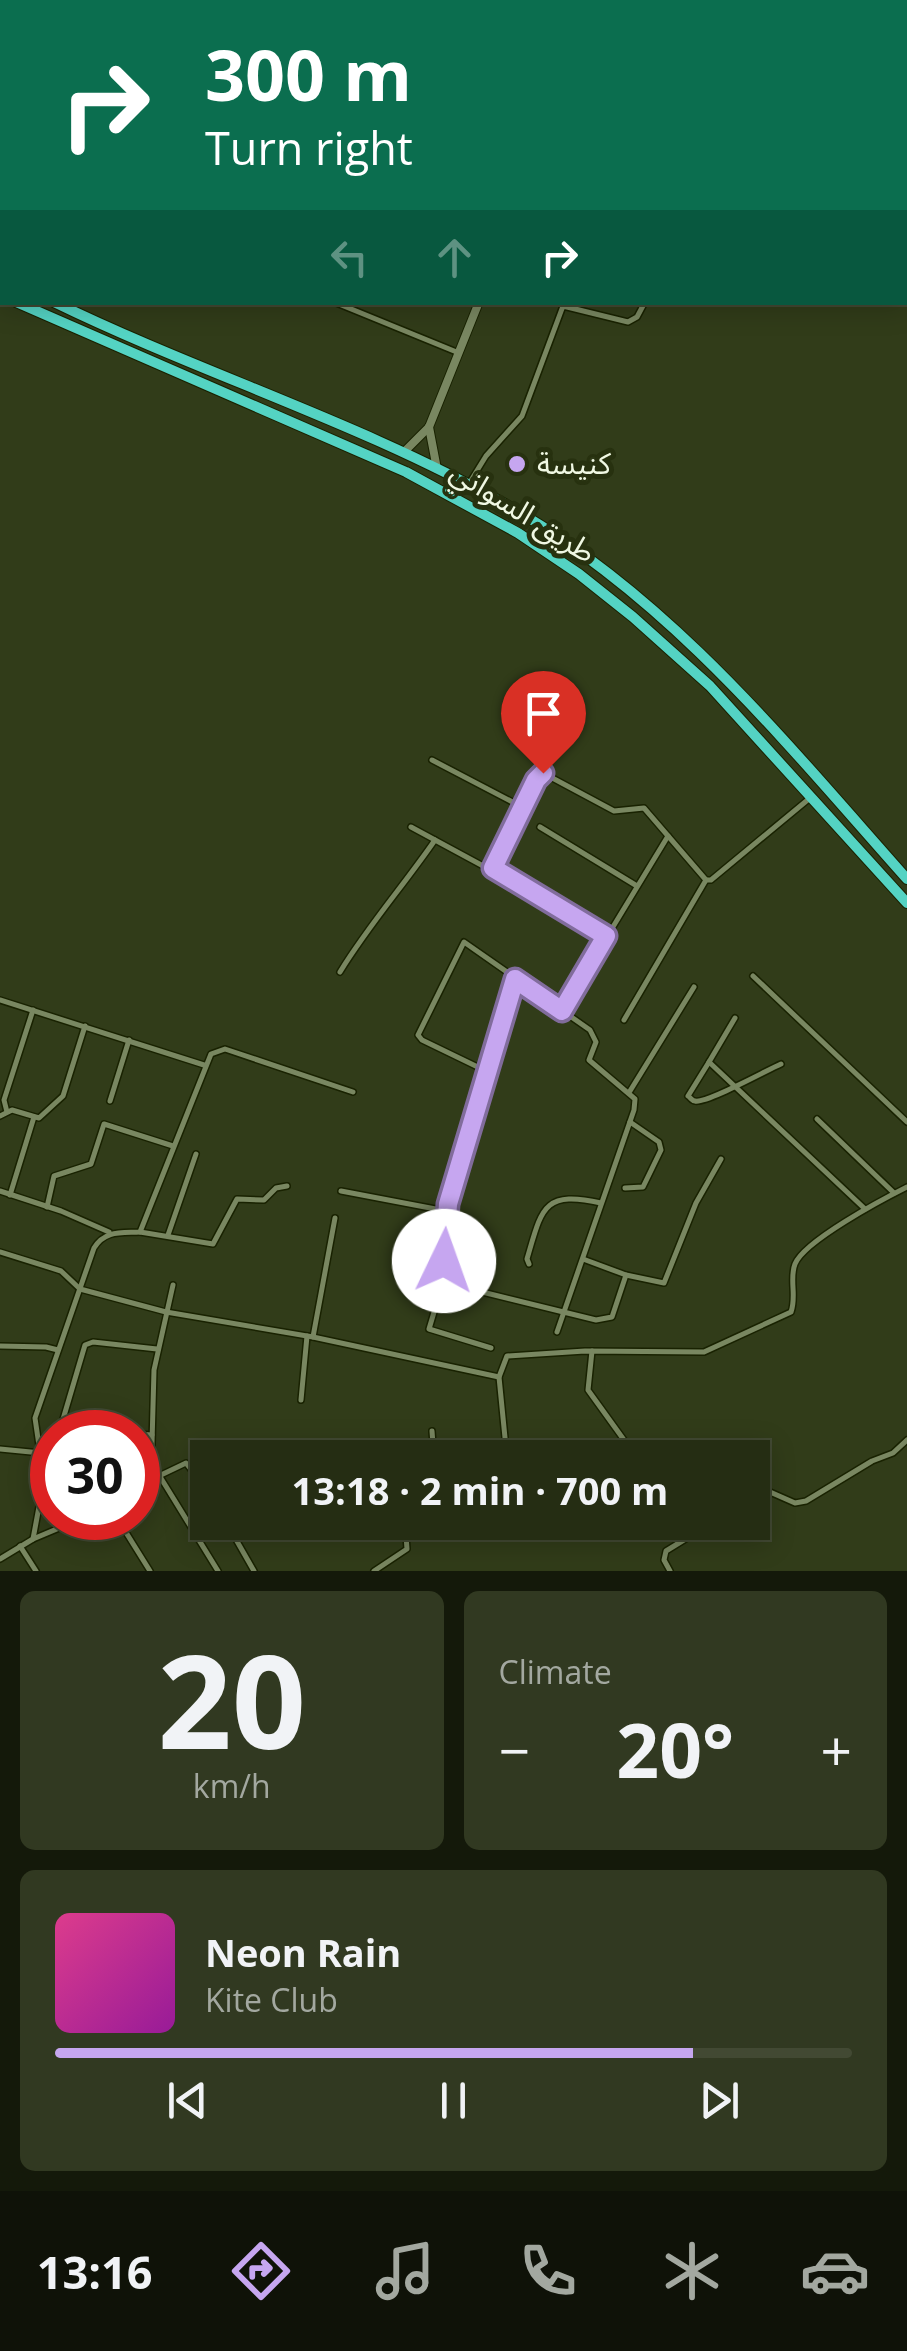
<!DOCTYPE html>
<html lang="en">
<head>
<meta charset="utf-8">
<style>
  body { margin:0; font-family:"Open Sans","Noto Sans Arabic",sans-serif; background:#313921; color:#f1f3f6; height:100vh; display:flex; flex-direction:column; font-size:38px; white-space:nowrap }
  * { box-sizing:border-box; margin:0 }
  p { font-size:32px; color:#a3a8a0 }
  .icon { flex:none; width:55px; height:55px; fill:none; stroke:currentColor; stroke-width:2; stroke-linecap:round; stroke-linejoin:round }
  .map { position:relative; height:1571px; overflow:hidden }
  .drawer { display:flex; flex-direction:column; gap:20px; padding:20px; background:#14190a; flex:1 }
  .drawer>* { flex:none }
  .guide { position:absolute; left:0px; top:0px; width:908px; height:305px; box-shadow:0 5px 25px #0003,0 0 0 2px #424933; background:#0b6e4f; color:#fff; overflow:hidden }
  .speed { position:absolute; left:30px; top:1410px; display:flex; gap:20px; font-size:50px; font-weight:700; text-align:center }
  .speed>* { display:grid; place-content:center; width:130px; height:130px; border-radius:50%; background:#252d13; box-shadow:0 5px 25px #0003,0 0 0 2px #424933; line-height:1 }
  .speed .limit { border:15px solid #d22; background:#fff; color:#111 }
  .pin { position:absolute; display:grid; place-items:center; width:85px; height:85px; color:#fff; margin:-102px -42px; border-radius:50% 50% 50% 0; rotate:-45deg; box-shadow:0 0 10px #0007 }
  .pin .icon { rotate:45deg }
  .me { position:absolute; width:110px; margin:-55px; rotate:3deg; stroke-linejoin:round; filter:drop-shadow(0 0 8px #0008) }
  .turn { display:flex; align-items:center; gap:35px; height:210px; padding:0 40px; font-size:45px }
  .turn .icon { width:130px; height:130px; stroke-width:2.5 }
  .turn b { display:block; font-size:70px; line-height:85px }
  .lanes { display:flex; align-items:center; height:95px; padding:0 40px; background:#0003; justify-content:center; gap:50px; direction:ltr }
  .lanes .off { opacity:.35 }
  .big { font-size:75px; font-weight:700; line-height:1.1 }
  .drawer .card { flex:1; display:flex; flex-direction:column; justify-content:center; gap:15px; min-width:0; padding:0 35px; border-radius:15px; background:#313921 }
  .drawer .dial { align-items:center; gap:0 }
  .dial b { font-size:130px; line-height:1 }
  .song { display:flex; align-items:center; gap:30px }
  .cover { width:120px; height:120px; border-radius:15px; background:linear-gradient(135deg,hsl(330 70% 55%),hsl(300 70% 35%)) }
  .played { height:10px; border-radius:5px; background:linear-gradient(90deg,#c6a6f0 80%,#424933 80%) }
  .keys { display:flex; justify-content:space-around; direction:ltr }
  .heat { display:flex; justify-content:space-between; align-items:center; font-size:55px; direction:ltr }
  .drawer .tiles { flex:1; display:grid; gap:20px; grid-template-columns:1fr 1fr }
  .card:last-child { grid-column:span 2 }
  .trip { position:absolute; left:190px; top:1440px; width:580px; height:100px; border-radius:0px; background:#252d13; box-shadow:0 5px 25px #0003,0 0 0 2px #424933; font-weight:700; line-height:100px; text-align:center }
  .menu { display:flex; height:160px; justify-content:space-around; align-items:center; background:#0f1208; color:#a3a8a0 }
  .menu .icon { width:70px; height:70px }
  .menu .selected { color:#c6a6f0 }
  .menu b { font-size:45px; color:#f1f3f6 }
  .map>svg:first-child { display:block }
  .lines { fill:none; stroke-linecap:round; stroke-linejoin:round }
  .street-casing { stroke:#192201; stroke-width:8 }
  .secondary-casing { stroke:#192201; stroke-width:10 }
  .highway-casing { stroke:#192201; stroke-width:12 }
  .street { stroke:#798761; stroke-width:5 }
  .secondary { stroke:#798761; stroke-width:8 }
  .highway { stroke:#54d3c3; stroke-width:10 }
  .route-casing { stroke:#816c9c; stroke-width:25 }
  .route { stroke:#c6a6f0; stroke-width:18 }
  .poi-dot { fill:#c6a6f0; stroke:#27310f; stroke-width:4 }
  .labels { text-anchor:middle; stroke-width:10; stroke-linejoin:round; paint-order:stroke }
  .poi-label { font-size:30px; fill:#f0f8e3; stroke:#27310f; text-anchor:start }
  .street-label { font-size:30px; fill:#f0f8e3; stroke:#27310f }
</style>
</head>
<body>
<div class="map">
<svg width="907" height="1571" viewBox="0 0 907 1571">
  <rect width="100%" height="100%" fill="#313c19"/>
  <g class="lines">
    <defs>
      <g id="street">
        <path d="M234 2 235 0"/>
        <path d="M264 2 265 0"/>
        <path d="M310 2 311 0"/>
        <path d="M866 2 867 0"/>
        <path d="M905 31 907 32"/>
        <path d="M905 81 907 82"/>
        <path d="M0 107 2 101"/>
        <path d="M0 196 2 197"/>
        <path d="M334 302 459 353"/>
        <path d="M470 482 486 456 522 416 563 306 628 322 637 317 645 302"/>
        <path d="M432 760 522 807"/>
        <path d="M411 827 485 867 499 870 606 936"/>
        <path d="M540 827 637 886"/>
        <path d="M493 868 536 780 543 773 614 811 644 808 706 880"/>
        <path d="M340 972C368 926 404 885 435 840"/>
        <path d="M753 976 907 1122"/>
        <path d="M515 979 448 1204C443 1230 438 1266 458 1286L596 1320 612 1317 626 1275"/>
        <path d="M0 1000 204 1065"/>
        <path d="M562 1011 668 836"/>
        <path d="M735 1018 709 1062 865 1209"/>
        <path d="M624 1020 706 880H711L810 798"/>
        <path d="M709 1062 688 1096C691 1098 692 1101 695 1101 706 1104 767 1070 781 1064"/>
        <path d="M486 1071 422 1040 418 1035 464 942 590 1030 596 1042 589 1060 635 1099 634 1110 557 1332"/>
        <path d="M630 1091 694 987"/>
        <path d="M110 1101 129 1040"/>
        <path d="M7 1112 4 1100 33 1010"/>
        <path d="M0 1116 12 1110 39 1118 63 1096 85 1026"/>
        <path d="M817 1119 894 1193"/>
        <path d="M625 1188 643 1187 661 1150 659 1142 630 1122"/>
        <path d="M0 1191 61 1211 109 1232"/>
        <path d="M341 1191 446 1211"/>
        <path d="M10 1195 34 1117"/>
        <path d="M47 1207 54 1176 91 1164 104 1124 173 1146"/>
        <path d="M140 1232 213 1244 237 1199 264 1200 276 1188 287 1186"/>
        <path d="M168 1235 196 1154"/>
        <path d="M0 1252 61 1271 80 1289 166 1312 313 1337 499 1377"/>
        <path d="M583 1259 626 1275 664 1283 696 1203 721 1159"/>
        <path d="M529 1264 527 1259C542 1208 543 1190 601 1203"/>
        <path d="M446 1272 429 1329 491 1348"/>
        <path d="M313 1337 335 1218"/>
        <path d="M0 1346 46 1347 58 1350"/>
        <path d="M592 1351 588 1390 624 1440 627 1449 625 1458"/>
        <path d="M301 1400 307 1336"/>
        <path d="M432 1431 434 1458"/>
        <path d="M62 1432 61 1426 85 1345 93 1342 157 1349"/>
        <path d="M138 1434 152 1435"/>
        <path d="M0 1449 41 1453"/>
        <path d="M507 1458 499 1377 507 1356 585 1351 704 1352 791 1312C797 1296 789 1279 795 1264 804 1241 883 1199 907 1187"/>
        <path d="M159 1475 218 1571"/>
        <path d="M151 1479 154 1370 173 1285"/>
        <path d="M138 1486 186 1463 208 1491"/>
        <path d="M752 1500 770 1492 795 1503 806 1501 872 1461 893 1453 907 1440"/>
        <path d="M117 1518 150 1571"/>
        <path d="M226 1522 254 1571"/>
        <path d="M33 1539 83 1518"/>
        <path d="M20 1546 36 1571"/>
        <path d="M0 1559 33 1539 44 1480 35 1418 94 1248C105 1230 121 1233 140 1232L211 1054 225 1049 353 1092"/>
        <path d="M374 1571 407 1549 405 1522"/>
        <path d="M670 1571 664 1560 666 1551 713 1522"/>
      </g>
      <g id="secondary">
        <path d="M601 2 602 0"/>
        <path d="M429 427 437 469"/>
        <path d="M404 452 429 427 479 302"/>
      </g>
      <g id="highway">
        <path d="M0 276 2 278"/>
        <path d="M0 294 2 295"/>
        <path d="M16 302 406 472 518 533 579 574 633 617 710 686 907 903"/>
        <path d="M54 302C204 375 365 424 510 507 671 599 786 743 907 879"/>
      </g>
    </defs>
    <use href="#street" class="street-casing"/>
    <use href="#secondary" class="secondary-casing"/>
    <use href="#highway" class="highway-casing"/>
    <use href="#street" class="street"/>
    <use href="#secondary" class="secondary"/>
    <use href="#highway" class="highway"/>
  </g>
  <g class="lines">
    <defs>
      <path id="route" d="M444 1261 448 1204 515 979 562 1011 606 936 493 868 536 780 543 773"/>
    </defs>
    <use href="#route" class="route-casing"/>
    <use href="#route" class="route"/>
  </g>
  <circle class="poi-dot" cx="517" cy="464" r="10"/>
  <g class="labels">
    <g class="poi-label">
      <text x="537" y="474">كنيسة</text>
    </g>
    <g class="street-label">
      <text transform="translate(523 512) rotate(32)" y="10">طريق السواني</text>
    </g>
  </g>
</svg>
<div class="speed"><div class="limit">30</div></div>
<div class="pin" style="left:543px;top:773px;background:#d93025"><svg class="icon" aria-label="arrive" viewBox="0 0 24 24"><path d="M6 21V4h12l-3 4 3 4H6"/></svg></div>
<svg class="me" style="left:444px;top:1261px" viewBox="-20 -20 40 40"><circle r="19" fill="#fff"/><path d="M0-13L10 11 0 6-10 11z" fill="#c6a6f0"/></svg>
<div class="trip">13:18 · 2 min · 700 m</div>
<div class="guide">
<div class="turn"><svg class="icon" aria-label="right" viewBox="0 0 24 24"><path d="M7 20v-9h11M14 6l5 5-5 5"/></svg><div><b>300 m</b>Turn right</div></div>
<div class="lanes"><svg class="icon off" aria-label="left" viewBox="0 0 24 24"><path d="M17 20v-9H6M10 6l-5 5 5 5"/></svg><svg class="icon off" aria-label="ahead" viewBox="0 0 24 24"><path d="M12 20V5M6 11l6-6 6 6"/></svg><svg class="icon" aria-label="right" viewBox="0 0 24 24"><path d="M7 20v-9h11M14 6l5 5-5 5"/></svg></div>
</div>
</div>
<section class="drawer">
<div class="tiles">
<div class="card dial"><b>20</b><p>km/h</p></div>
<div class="card"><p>Climate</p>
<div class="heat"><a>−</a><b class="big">20°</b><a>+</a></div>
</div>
<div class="card">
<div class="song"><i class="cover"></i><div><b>Neon Rain</b><p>Kite Club</p></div></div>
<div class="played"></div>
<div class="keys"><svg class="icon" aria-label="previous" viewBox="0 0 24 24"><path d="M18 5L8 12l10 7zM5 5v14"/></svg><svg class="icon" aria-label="pause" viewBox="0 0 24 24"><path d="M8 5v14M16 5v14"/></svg><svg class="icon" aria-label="next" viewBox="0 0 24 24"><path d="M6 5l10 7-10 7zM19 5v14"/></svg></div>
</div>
</div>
</section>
<nav class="menu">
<b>13:16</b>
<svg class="icon selected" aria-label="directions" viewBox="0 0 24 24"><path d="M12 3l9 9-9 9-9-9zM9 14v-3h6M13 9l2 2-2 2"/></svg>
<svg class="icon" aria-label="music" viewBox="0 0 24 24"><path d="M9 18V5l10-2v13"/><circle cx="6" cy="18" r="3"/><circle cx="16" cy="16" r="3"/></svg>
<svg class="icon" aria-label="phone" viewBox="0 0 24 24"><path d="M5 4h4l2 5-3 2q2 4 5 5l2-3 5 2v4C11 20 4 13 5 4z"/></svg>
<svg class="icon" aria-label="climate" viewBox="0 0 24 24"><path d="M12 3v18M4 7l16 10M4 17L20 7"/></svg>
<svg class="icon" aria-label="car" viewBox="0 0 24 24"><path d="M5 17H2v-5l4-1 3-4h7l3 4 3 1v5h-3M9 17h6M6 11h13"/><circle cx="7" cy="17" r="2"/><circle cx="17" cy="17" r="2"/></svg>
</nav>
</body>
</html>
